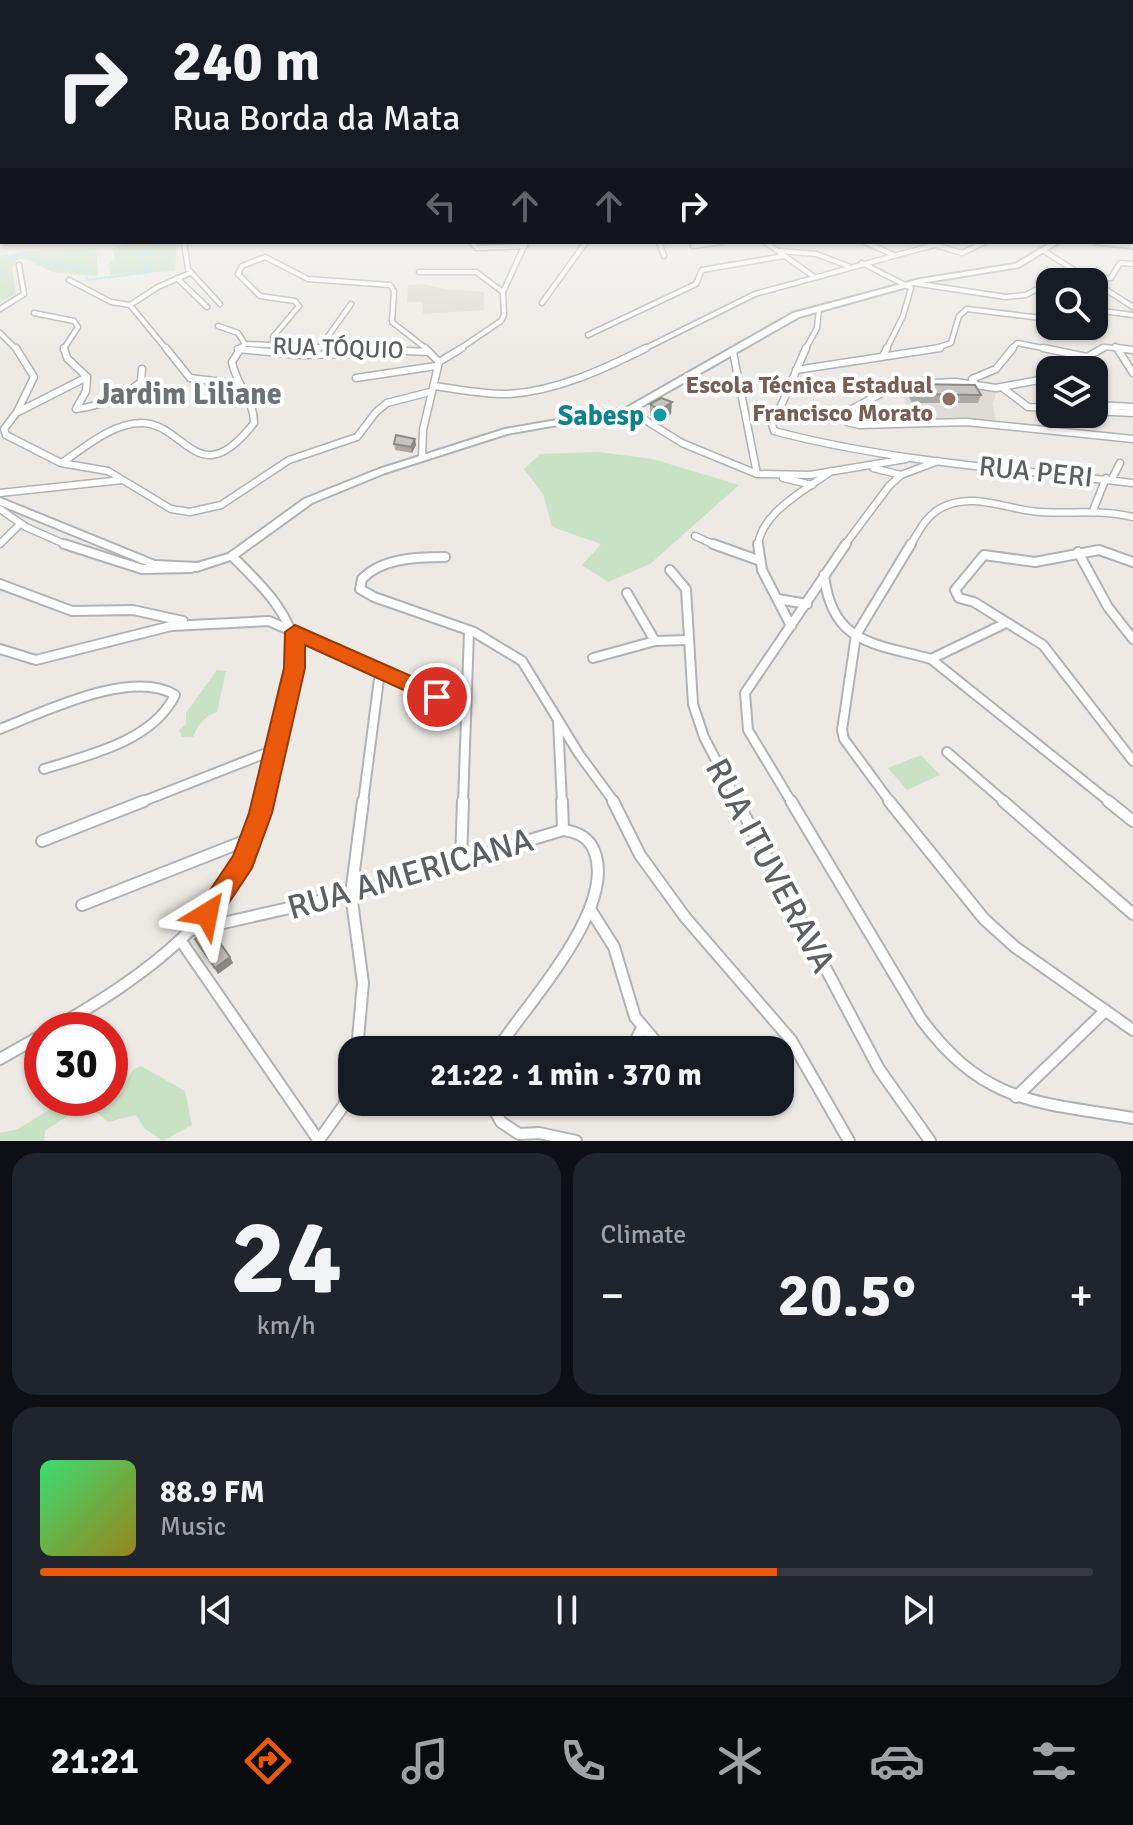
<!DOCTYPE html>
<html lang="en">
<head>
<meta charset="utf-8">
<style>
  body { margin:0; font-family:Signika,sans-serif; background:#20242c; color:#f1f3f6; height:100vh; display:flex; flex-direction:column; font-size:30px; white-space:nowrap }
  * { box-sizing:border-box; margin:0 }
  p { font-size:26px; color:#9ea1a6 }
  .icon { flex:none; width:44px; height:44px; fill:none; stroke:currentColor; stroke-width:2; stroke-linecap:round; stroke-linejoin:round }
  .map { position:relative; height:1141px; overflow:hidden }
  .panel { display:flex; flex-direction:column; gap:12px; padding:12px; background:#0d0f14; flex:1 }
  .panel>* { flex:none }
  .banner { position:absolute; left:0px; top:0px; width:1134px; height:244px; box-shadow:0 2px 6px #0004; background:#171b24; color:#f1f3f6; overflow:hidden }
  .tools { position:absolute; left:1036px; top:268px; display:grid; gap:16px }
  .tools a { display:grid; place-items:center; width:72px; height:72px; border-radius:16px; background:#171b24; box-shadow:0 2px 6px #0004; font-size:40px }
  .speed { position:absolute; left:24px; top:1012px; display:flex; gap:16px; font-size:40px; font-weight:700; text-align:center }
  .speed>* { display:grid; place-content:center; width:104px; height:104px; border-radius:50%; background:#171b24; box-shadow:0 2px 6px #0004; line-height:1 }
  .speed .limit { border:12px solid #d22; background:#fff; color:#111 }
  .pin { position:absolute; display:grid; place-items:center; width:68px; height:68px; color:#fff; margin:-34px; border:4px solid #fff; border-radius:50%; box-shadow:0 2px 8px #0007 }
  .me { position:absolute; width:88px; margin:-44px; rotate:35deg; stroke-linejoin:round; filter:drop-shadow(0 0 6px #0008) }
  .turn { display:flex; align-items:center; gap:28px; height:168px; padding:0 40px; font-size:36px }
  .turn .icon { width:104px; height:104px; stroke-width:2.5 }
  .turn b { display:block; font-size:56px; line-height:68px }
  .lanes { display:flex; align-items:center; height:76px; padding:0 40px; background:#0003; justify-content:center; gap:40px; direction:ltr }
  .lanes .off { opacity:.35 }
  .big { font-size:60px; font-weight:700; line-height:1.1 }
  .panel .card { flex:1; display:flex; flex-direction:column; justify-content:center; gap:12px; min-width:0; padding:0 28px; border-radius:24px; background:#20242c }
  .panel .dial { align-items:center; gap:0 }
  .dial b { font-size:104px; line-height:1 }
  .song { display:flex; align-items:center; gap:24px }
  .cover { width:96px; height:96px; border-radius:12px; background:linear-gradient(135deg,hsl(140 70% 55%),hsl(50 70% 35%)) }
  .played { height:8px; border-radius:4px; background:linear-gradient(90deg,#ea580c 70%,#363941 70%) }
  .keys { display:flex; justify-content:space-around; direction:ltr }
  .heat { display:flex; justify-content:space-between; align-items:center; font-size:44px; direction:ltr }
  .panel .tiles { flex:1; display:grid; gap:12px; grid-template-columns:1fr 1fr }
  .card:last-child { grid-column:span 2 }
  .trip { position:absolute; left:338px; top:1036px; width:456px; height:80px; border-radius:24px; background:#171b24; box-shadow:0 2px 6px #0004; font-weight:700; line-height:80px; text-align:center }
  .dock { display:flex; height:128px; justify-content:space-around; align-items:center; background:#090b0e; color:#9ea1a6 }
  .dock .icon { width:56px; height:56px }
  .dock .selected { color:#ea580c }
  .dock b { font-size:36px; color:#f1f3f6 }
  .map>svg:first-child { display:block }
  .education { fill:#dfdbd6 }
  .green { fill:#c9e1c4 }
  .lines { fill:none; stroke-linecap:round; stroke-linejoin:round }
  .stream { stroke:#ade2f4; stroke-width:2 }
  .minor-far3-casing { stroke:#b0b2b5; stroke-width:7 }
  .minor-far2-casing { stroke:#b0b2b5; stroke-width:9 }
  .minor-far1-casing { stroke:#b0b2b5; stroke-width:12 }
  .minor-casing { stroke:#b0b2b5; stroke-width:14 }
  .secondary-casing { stroke:#afb3b6; stroke-width:4 }
  .primary-casing { stroke:#dfaa6b; stroke-width:4 }
  .minor-far3 { stroke:#fff; stroke-width:4 }
  .minor-far2 { stroke:#fff; stroke-width:6 }
  .minor-far1 { stroke:#fff; stroke-width:8 }
  .minor { stroke:#fff; stroke-width:10 }
  .secondary { fill:#fff; fill-rule:evenodd }
  .primary { fill:#f5deb2; fill-rule:evenodd }
  .wall { fill:#aca9a6 }
  .shaded-wall { fill:#8c8a87 }
  .building { fill:#c8c5c1; stroke:#8c8a87; stroke-width:2 }
  .route { fill:#ea580c; stroke:#983908; stroke-width:2 }
  .education-dot { fill:#8d6e63; stroke:#fff; stroke-width:3 }
  .culture-dot { fill:#0f9aa8; stroke:#fff; stroke-width:3 }
  .labels { text-anchor:middle; stroke-width:8; stroke-linejoin:round; paint-order:stroke }
  .far-street-label { font-size:24px; fill:#5c6063; stroke:#fff }
  .far-education-label { font-size:24px; font-weight:bold; fill:#785e54; stroke:#fff; text-anchor:end }
  .culture-label { font-size:28px; font-weight:bold; fill:#0d838f; stroke:#fff; text-anchor:end }
  .street-label { font-size:28px; fill:#5c6063; stroke:#fff }
  .far-district-label { font-size:30px; font-weight:bold; fill:#6d7275; stroke:#fff }
  .near-street-label { font-size:34px; fill:#5c6063; stroke:#fff }
</style>
</head>
<body>
<div class="map">
<svg width="1133" height="1141" viewBox="0 0 1133 1141">
  <rect width="100%" height="100%" fill="#edeae5"/>
  <g class="education">
    <path d="M424 284 445 289 484 292V310L423 314V302H407L408 285Z"/>
    <path d="M978 387 996 393 993 404 996 422 912 419 901 390Z"/>
  </g>
  <g class="green">
    <path d="M134 242H177L175 271 111 275 108 266 115 257 112 248Z"/>
    <path d="M96 248 98 276 52 272 26 259H19L12 268 16 294 0 301V256L27 251Z"/>
    <path d="M599 452 653 459 739 485 650 564 608 582 582 565 601 544 552 527 543 494 524 469 540 454Z"/>
    <path d="M217 670 226 671 217 712C204 717 198 724 193 737H182L179 730 186 724V713Z"/>
    <path d="M921 755 940 775 907 790 888 768Z"/>
    <path d="M141 1066 185 1091 192 1125 163 1141 145 1129 136 1115 108 1122 96 1112 79 1108 45 1131 44 1141H0V1133L18 1129 68 1098H110V1091H121L133 1070Z"/>
  </g>
  <g class="lines">
    <g class="stream">
      <path d="M0 262 22 254 49 265 73 266 88 273 86 280 151 272 142 261 143 254 165 242"/>
      <path d="M0 269 4 272 0 277"/>
    </g>
    <defs>
      <g id="minor-far3">
        <path d="M184 242 188 269 220 304"/>
        <path d="M471 242 477 248 525 246"/>
        <path d="M659 242 664 256"/>
        <path d="M765 242 813 276"/>
        <path d="M865 242 894 255"/>
        <path d="M932 244 962 253 985 242"/>
        <path d="M693 246 722 242"/>
        <path d="M780 251 816 254 848 266"/>
        <path d="M1044 251 1088 279"/>
        <path d="M862 263 911 288 903 316 886 350"/>
        <path d="M419 272H476L503 292"/>
        <path d="M177 278 207 307"/>
        <path d="M69 280 111 302 130 305 167 350"/>
        <path d="M1052 282 1111 278 1120 263 1133 264"/>
        <path d="M1094 282 1133 307"/>
        <path d="M913 283 1006 297 1026 295 1050 282"/>
        <path d="M542 303 586 242"/>
        <path d="M130 305 158 287 190 273"/>
        <path d="M0 309 24 294 19 265"/>
        <path d="M1094 310 1133 315"/>
        <path d="M34 313 74 321 78 327 63 350"/>
        <path d="M218 326 238 333 245 344 389 350"/>
        <path d="M0 333 17 350"/>
        <path d="M588 335 696 284 702 270 784 256"/>
        <path d="M274 346 273 337 299 306 295 301 260 296 238 274 242 266 265 257 308 279 390 285 394 291 392 322 428 350"/>
        <path d="M1115 346 1118 350"/>
        <path d="M238 349 251 350"/>
        <path d="M319 349 351 304"/>
        <path d="M238 350 245 344"/>
        <path d="M458 350 501 321 504 315 503 292 526 242"/>
        <path d="M642 350 755 294 934 245"/>
        <path d="M805 350 817 328 819 309"/>
        <path d="M930 350 951 343 959 316 967 309 1050 319"/>
        <path d="M1011 350 1017 343 1053 350"/>
        <path d="M1099 350 1105 347 1133 350"/>
      </g>
      <g id="minor-far2">
        <path d="M16 348 34 377 17 412 4 429 6 435 61 463 108 471 171 509 190 512 221 505 289 460 357 437 376 412 387 403 430 392"/>
        <path d="M64 348 67 358 87 377 86 391 76 409C100 406 122 397 141 382L142 369"/>
        <path d="M166 348 190 378 238 384"/>
        <path d="M343 348 428 352"/>
        <path d="M425 348 439 362"/>
        <path d="M806 348 781 406 771 421 774 431C891 462 1013 469 1133 483"/>
        <path d="M1043 348 1087 357 1103 348"/>
        <path d="M1117 348 1133 373"/>
        <path d="M1117 348 1133 350"/>
        <path d="M238 349 299 355 353 354"/>
        <path d="M733 352 757 474"/>
        <path d="M883 356 887 348"/>
        <path d="M439 362 462 348"/>
        <path d="M796 370 940 348"/>
        <path d="M1085 370 1089 365 1087 357"/>
        <path d="M356 378 436 366"/>
        <path d="M1050 378 996 388 956 382 907 384 893 387 845 413 847 422 859 425 966 422 1133 439"/>
        <path d="M975 384 972 379 996 369 1013 348"/>
        <path d="M434 386C458 389 485 395 509 394 557 391 604 369 646 348"/>
        <path d="M1003 388 1028 407 1050 408"/>
        <path d="M1094 405 1133 407"/>
        <path d="M629 410 682 443 757 474 810 475 906 459"/>
        <path d="M1094 411 1133 413"/>
        <path d="M18 412 87 377"/>
        <path d="M422 457 423 430 439 362"/>
        <path d="M63 462C85 447 113 423 141 423 186 423 198 495 254 423 254 399 236 385 232 362L241 348"/>
        <path d="M873 468 901 475"/>
        <path d="M783 478 812 485"/>
        <path d="M1112 479 1120 463"/>
        <path d="M0 493 122 480"/>
        <path d="M1094 508 1106 478"/>
        <path d="M0 509 26 527 69 546"/>
        <path d="M695 536 717 546"/>
        <path d="M0 544 19 525"/>
        <path d="M758 546C761 512 806 490 831 471"/>
        <path d="M844 546 889 486 901 475 938 461"/>
        <path d="M910 546C919 531 926 516 941 508 972 491 1008 510 1040 512 1072 514 1101 509 1133 517"/>
      </g>
      <g id="minor-far1">
        <path d="M64 544 142 569 191 568"/>
        <path d="M713 544 758 560"/>
        <path d="M758 544 762 570 791 626"/>
        <path d="M1078 552 1108 607 1133 639"/>
        <path d="M232 556C261 585 290 611 297 653L263 803"/>
        <path d="M445 557C417 557 382 558 362 579L360 589 374 597 474 632 522 661 579 754 615 803"/>
        <path d="M1133 562 1099 550 1035 562 984 555 955 590 959 598 974 602 1043 645 1133 761"/>
        <path d="M670 570 686 589 693 704 704 737 738 803"/>
        <path d="M824 575C832 644 873 643 931 659L1006 623"/>
        <path d="M0 584 72 611 133 610 183 621"/>
        <path d="M627 593 655 641"/>
        <path d="M778 599 807 604"/>
        <path d="M0 649 36 660 171 626 269 621 466 709"/>
        <path d="M593 658 655 641 687 640"/>
        <path d="M931 659 1111 803"/>
        <path d="M558 721 562 803"/>
        <path d="M0 729C44 712 132 668 175 695 153 741 89 755 44 769"/>
        <path d="M947 752 1006 803"/>
        <path d="M139 803 274 750"/>
        <path d="M363 803 380 671"/>
        <path d="M463 803 469 632"/>
        <path d="M792 803 748 730 745 693 846 544"/>
        <path d="M891 803 844 739 842 730 856 635 911 544"/>
      </g>
      <g id="minor">
        <path d="M562 801 563 830"/>
        <path d="M613 801 640 855 685 917 791 1040 849 1141"/>
        <path d="M737 801 879 1069 930 1141"/>
        <path d="M791 801 921 1019C984 1104 1036 1102 1133 1118"/>
        <path d="M889 801 984 919 1015 947 1133 1030"/>
        <path d="M1003 801 1133 914"/>
        <path d="M1108 801 1133 821"/>
        <path d="M42 841 144 801"/>
        <path d="M461 860 463 801"/>
        <path d="M82 905 252 838"/>
        <path d="M590 909 614 947 635 1017 663 1050"/>
        <path d="M192 930 351 894 563 830C579 832 590 838 595 853 615 911 527 1003 497 1050"/>
        <path d="M181 941 319 1141"/>
        <path d="M51 1030C145 976 238 913 264 801"/>
        <path d="M357 1050 363 983 351 894 363 801"/>
        <path d="M631 1050 642 1028"/>
        <path d="M0 1059 42 1035"/>
        <path d="M1016 1097 1104 1012"/>
        <path d="M490 1102 501 1122 519 1134 539 1133 576 1141"/>
        <path d="M319 1140 344 1105 352 1076"/>
      </g>
      <g id="secondary">
        <path d="M1052 242H1060L1019 267 921 283 799 317 632 412 507 434 385 473 312 503 236 558 197 571 149 566 0 505V498L155 561 197 563 228 554 304 499 379 469 505 429 626 408 793 313 920 279 1015 264Z"/>
        <path d="M1092 242 1133 244V248L1095 244Z"/>
      </g>
      <path id="primary" d="M1132 241 1133 245 1123 242H1132Z"/>
    </defs>
    <use href="#minor-far3" class="minor-far3-casing"/>
    <use href="#minor-far2" class="minor-far2-casing"/>
    <use href="#minor-far1" class="minor-far1-casing"/>
    <use href="#minor" class="minor-casing"/>
    <use href="#secondary" class="secondary-casing"/>
    <use href="#primary" class="primary-casing"/>
    <use href="#minor-far3" class="minor-far3"/>
    <use href="#minor-far2" class="minor-far2"/>
    <use href="#minor-far1" class="minor-far1"/>
    <use href="#minor" class="minor"/>
    <use href="#secondary" class="secondary"/>
    <use href="#primary" class="primary"/>
  </g>
  <g class="wall">
    <path d="M909 384 981 395 978 403H912L907 393Z"/>
    <path d="M650 404 671 414 659 421 650 416Z"/>
    <path d="M415 439 416 445 412 453 395 450 394 444Z"/>
    <path d="M195 939 230 957 233 963 218 974 198 945Z"/>
  </g>
  <g class="shaded-wall">
    <path d="M672 402 671 414 659 421 660 410Z"/>
    <path d="M415 439 416 445 412 453 411 447Z"/>
    <path d="M230 957 233 963 218 974 215 968Z"/>
  </g>
  <g class="building">
    <path d="M909 384 975 385 981 395 914 394Z"/>
    <path d="M661 398 672 402 660 410 650 404Z"/>
    <path d="M396 435 415 439 411 447 394 444Z"/>
    <path d="M210 929 230 957 215 968 195 939Z"/>
  </g>
  <linearGradient id="sky" x2="0" y2="1"><stop stop-color="#90c6ed"/><stop offset="0.56" stop-color="#f7f6f3"/><stop offset="1" stop-color="#f7f6f3" stop-opacity="0"/></linearGradient>
  <rect width="1133" height="361" fill="url(#sky)"/>
  <path class="route" d="M295 625 445 691 448 697 445 702H430L305 645V668L272 813 252 868 216 922 207 926 198 922 194 914 233 856 249 813 284 668 285 632Z"/>
  <circle class="education-dot" cx="949" cy="399" r="8"/>
  <circle class="culture-dot" cx="660" cy="415" r="8"/>
  <g class="labels">
    <g class="far-street-label">
      <text transform="translate(338 348) rotate(2)" y="8">RUA TÓQUIO</text>
    </g>
    <g class="far-education-label">
      <text x="933" y="393">Escola Técnica Estadual<tspan x="933" dy="28">Francisco Morato</tspan></text>
    </g>
    <g class="culture-label">
      <text x="644" y="425">Sabesp</text>
    </g>
    <g class="street-label">
      <text transform="translate(1036 471) rotate(6)" y="10">RUA PERI</text>
    </g>
    <g class="far-district-label">
      <text x="189" y="404">Jardim Liliane</text>
    </g>
    <g class="near-street-label">
      <text transform="translate(771 865) rotate(62)" y="12">RUA ITUVERAVA</text>
      <text transform="translate(410 873) rotate(-16)" y="12">RUA AMERICANA</text>
    </g>
  </g>
</svg>
<div class="tools">
<a><svg class="icon" aria-label="search" viewBox="0 0 24 24"><circle cx="10" cy="10" r="6"/><path d="M15 15l6 6"/></svg></a>
<a><svg class="icon" aria-label="layers" viewBox="0 0 24 24"><path d="M12 4l9 5-9 5-9-5zM3 14l9 5 9-5"/></svg></a>
</div>
<div class="speed"><div class="limit">30</div></div>
<div class="pin" style="left:437px;top:697px;background:#d93025"><svg class="icon" aria-label="arrive" viewBox="0 0 24 24"><path d="M6 21V4h12l-3 4 3 4H6"/></svg></div>
<svg class="me" style="left:207px;top:914px" viewBox="-20 -20 40 40"><path d="M0-17L14 15 0 8-14 15z" fill="#ea580c" stroke="#fff" stroke-width="4"/></svg>
<div class="trip">21:22 · 1 min · 370 m</div>
<div class="banner">
<div class="turn"><svg class="icon" aria-label="right" viewBox="0 0 24 24"><path d="M7 20v-9h11M14 6l5 5-5 5"/></svg><div><b>240 m</b>Rua Borda da Mata</div></div>
<div class="lanes"><svg class="icon off" aria-label="left" viewBox="0 0 24 24"><path d="M17 20v-9H6M10 6l-5 5 5 5"/></svg><svg class="icon off" aria-label="ahead" viewBox="0 0 24 24"><path d="M12 20V5M6 11l6-6 6 6"/></svg><svg class="icon off" aria-label="ahead" viewBox="0 0 24 24"><path d="M12 20V5M6 11l6-6 6 6"/></svg><svg class="icon" aria-label="right" viewBox="0 0 24 24"><path d="M7 20v-9h11M14 6l5 5-5 5"/></svg></div>
</div>
</div>
<section class="panel">
<div class="tiles">
<div class="card dial"><b>24</b><p>km/h</p></div>
<div class="card"><p>Climate</p>
<div class="heat"><a>−</a><b class="big">20.5°</b><a>+</a></div>
</div>
<div class="card">
<div class="song"><i class="cover"></i><div><b>88.9 FM</b><p>Music</p></div></div>
<div class="played"></div>
<div class="keys"><svg class="icon" aria-label="previous" viewBox="0 0 24 24"><path d="M18 5L8 12l10 7zM5 5v14"/></svg><svg class="icon" aria-label="pause" viewBox="0 0 24 24"><path d="M8 5v14M16 5v14"/></svg><svg class="icon" aria-label="next" viewBox="0 0 24 24"><path d="M6 5l10 7-10 7zM19 5v14"/></svg></div>
</div>
</div>
</section>
<nav class="dock">
<b>21:21</b>
<svg class="icon selected" aria-label="directions" viewBox="0 0 24 24"><path d="M12 3l9 9-9 9-9-9zM9 14v-3h6M13 9l2 2-2 2"/></svg>
<svg class="icon" aria-label="music" viewBox="0 0 24 24"><path d="M9 18V5l10-2v13"/><circle cx="6" cy="18" r="3"/><circle cx="16" cy="16" r="3"/></svg>
<svg class="icon" aria-label="phone" viewBox="0 0 24 24"><path d="M5 4h4l2 5-3 2q2 4 5 5l2-3 5 2v4C11 20 4 13 5 4z"/></svg>
<svg class="icon" aria-label="climate" viewBox="0 0 24 24"><path d="M12 3v18M4 7l16 10M4 17L20 7"/></svg>
<svg class="icon" aria-label="car" viewBox="0 0 24 24"><path d="M5 17H2v-5l4-1 3-4h7l3 4 3 1v5h-3M9 17h6M6 11h13"/><circle cx="7" cy="17" r="2"/><circle cx="17" cy="17" r="2"/></svg>
<svg class="icon" aria-label="filters" viewBox="0 0 24 24"><path d="M4 7h16M4 17h16"/><circle cx="9" cy="7" r="2"/><circle cx="15" cy="17" r="2"/></svg>
</nav>
</body>
</html>
